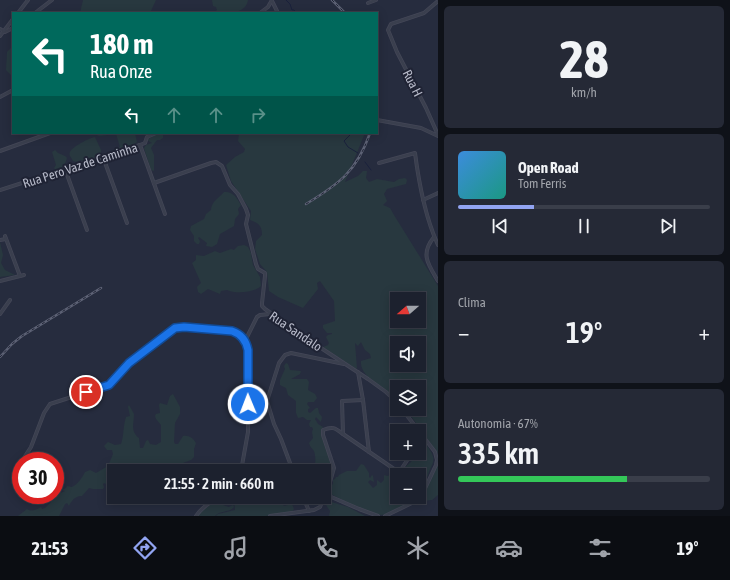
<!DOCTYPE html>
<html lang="pt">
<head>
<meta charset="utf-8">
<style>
  body { margin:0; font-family:"Asap Condensed",sans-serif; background:#252936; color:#f1f3f6; height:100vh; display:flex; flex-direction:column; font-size:15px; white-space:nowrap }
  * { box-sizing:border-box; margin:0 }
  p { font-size:13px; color:#a0a3aa }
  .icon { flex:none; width:22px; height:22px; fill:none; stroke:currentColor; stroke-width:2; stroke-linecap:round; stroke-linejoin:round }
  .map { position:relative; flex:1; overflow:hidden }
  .details { display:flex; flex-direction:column; gap:6px; padding:6px; background:#0f1219; width:292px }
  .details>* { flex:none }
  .guide { position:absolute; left:12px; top:12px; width:366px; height:122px; border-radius:0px; box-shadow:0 2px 10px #0003,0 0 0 1px #3a3e4a; background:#00695c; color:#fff; overflow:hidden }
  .needle { width:26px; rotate:250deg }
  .fabs { position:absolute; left:390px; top:292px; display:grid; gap:8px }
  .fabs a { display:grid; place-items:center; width:36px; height:36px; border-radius:0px; background:#1c212e; box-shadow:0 2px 10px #0003,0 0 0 1px #3a3e4a; font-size:20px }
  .speed { position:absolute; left:12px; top:452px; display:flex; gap:8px; font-size:20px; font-weight:700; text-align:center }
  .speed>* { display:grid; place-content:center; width:52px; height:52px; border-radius:50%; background:#1c212e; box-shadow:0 2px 10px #0003,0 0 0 1px #3a3e4a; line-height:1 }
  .speed .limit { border:6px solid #d22; background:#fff; color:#111 }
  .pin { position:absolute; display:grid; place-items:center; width:34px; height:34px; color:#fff; margin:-17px; border:2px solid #fff; border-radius:50%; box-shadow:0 1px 4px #0007 }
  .me { position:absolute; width:44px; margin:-22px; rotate:359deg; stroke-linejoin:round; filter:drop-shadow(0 0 3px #0008) }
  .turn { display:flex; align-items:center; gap:14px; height:84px; padding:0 12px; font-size:18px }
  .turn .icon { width:52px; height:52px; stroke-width:2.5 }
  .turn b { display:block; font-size:28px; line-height:34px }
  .lanes { display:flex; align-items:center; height:38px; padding:0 12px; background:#0003; justify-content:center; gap:20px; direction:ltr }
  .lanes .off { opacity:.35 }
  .big { font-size:30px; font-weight:600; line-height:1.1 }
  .details .widget { flex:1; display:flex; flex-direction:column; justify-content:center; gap:6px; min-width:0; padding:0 14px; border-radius:6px; background:#252936 }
  .details .dial { align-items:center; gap:0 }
  .dial b { font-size:52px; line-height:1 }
  .song { display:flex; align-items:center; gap:12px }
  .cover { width:48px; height:48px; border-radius:6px; background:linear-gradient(135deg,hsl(210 70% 55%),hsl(170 70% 35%)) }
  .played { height:4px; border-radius:2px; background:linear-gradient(90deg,#92a4f2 30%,#3a3e4a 30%) }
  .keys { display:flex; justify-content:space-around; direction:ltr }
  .heat { display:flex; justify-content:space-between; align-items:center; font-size:22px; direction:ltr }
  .charge { height:6px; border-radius:3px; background:linear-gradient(90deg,#34c759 67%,#3a3e4a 0) }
  .trip { position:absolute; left:107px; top:464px; width:224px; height:40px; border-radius:0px; background:#1c212e; box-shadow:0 2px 10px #0003,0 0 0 1px #3a3e4a; font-weight:600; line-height:40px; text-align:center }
  .tabs { display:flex; height:64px; justify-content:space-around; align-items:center; background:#0b0d12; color:#a0a3aa }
  .tabs .icon { width:28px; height:28px }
  .tabs .current { color:#92a4f2 }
  .tabs b { font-size:18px; color:#f1f3f6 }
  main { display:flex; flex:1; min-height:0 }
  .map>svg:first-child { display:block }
  .green { fill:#28383f; fill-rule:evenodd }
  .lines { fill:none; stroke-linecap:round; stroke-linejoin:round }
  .stream { stroke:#1a213c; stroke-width:1 }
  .minor-casing { stroke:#444757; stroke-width:4 }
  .minor { stroke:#3a3f4e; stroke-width:2.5 }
  .rail-casing { stroke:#5d6275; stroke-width:2.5 }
  .rail { stroke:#1f2334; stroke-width:1; stroke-dasharray:3; stroke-linecap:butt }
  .route-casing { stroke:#114b97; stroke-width:10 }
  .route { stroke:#1a73e8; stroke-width:7 }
  .labels { text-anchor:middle; stroke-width:4; stroke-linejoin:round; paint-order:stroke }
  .street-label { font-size:13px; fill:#b7bac9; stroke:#1f2334 }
</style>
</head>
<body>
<main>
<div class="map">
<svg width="438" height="516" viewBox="0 0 438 516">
  <rect width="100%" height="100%" fill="#262c3e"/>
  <g class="green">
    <path d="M83 0H156L150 13H80Z"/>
    <path d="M212 0H248C246 15 225 13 214 13L217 10 216 7 213 6Z"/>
    <path d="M13 46V77L6 70 7 52Z"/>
    <path d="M94 133H135L137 142 131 146 106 155 105 154 120 147 116 134 99 136 94 134Z"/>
    <path d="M157 133H163V138L160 140H157L151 148 154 155V171L151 170 144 148 146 145 152 143 147 140Z"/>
    <path d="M239 133H365L345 182 358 176 363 171H367L366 178 369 182 377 179 394 182 399 179 405 178 407 180 406 184 387 189 384 194 387 201 383 205 390 208 394 215 438 286V454L406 409H419V387H397V399C387 389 359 377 361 361L371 358 370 354 365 350 361 342 358 346 355 343 357 368 356 369 323 347 328 345 329 343 326 337 328 335 332 334V333H327L323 328V325L335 321 334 301 320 281 317 283 318 289 303 308 278 297 269 291 267 272 260 264 255 249 256 241 262 235C262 225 258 223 250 220L251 211 231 181 226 165 235 157 244 152 245 149 238 141ZM397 299H419V321H397ZM397 343H419V365H397Z"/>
    <path d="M95 137 101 150V155L99 157 83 161 81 160 76 162 73 161C72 158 68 155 70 152 72 147 89 138 95 137Z"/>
    <path d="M55 150 58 153 65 156 67 158C65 165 63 168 56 170L54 168 56 165 52 152Z"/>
    <path d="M224 192C233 191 237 198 241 205L238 209 239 214 235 219 234 226 220 234 217 244 212 247 206 246 207 243 199 237 198 238 200 241 199 244H197L194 241V236L190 230 191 226 204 219 206 214 211 210C211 202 219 198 224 192Z"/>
    <path d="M0 242 3 255 1 263 5 270 15 275 0 277Z"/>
    <path d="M244 245 248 247 251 253 253 265 260 277 261 286C254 293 235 294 227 290L221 291 220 294 208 289 201 294 198 292 197 287 201 283 192 263 196 260V255L204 256 215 251 220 253 231 249 234 250 238 246Z"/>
    <path d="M286 363 288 364 290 370 301 371 300 374 291 379H307L309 382 308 390 315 394 317 398 314 402H308L307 404 310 408 308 409V412L310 413 316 408H318L319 413 322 417 321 422 316 417 315 419 318 424 323 427 321 433 322 437C327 457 338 468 324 489V471L315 470 317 467 315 463C316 461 315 454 314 451 312 448 310 447 309 443L313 438 312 432 313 429 312 427H310L309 424 311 420H307L303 417 298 418 296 413V401L288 395 286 388 280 385V380L285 369 284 366Z"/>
    <path d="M173 394 180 407V414L175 423 174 442 175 444H178L183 436C189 435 193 438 196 443L194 449V457L191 460 183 463 177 471H114V482L110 483 108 482 106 484 104 483 103 484 104 487 103 489H93L89 488 82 496C76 495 71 501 69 506L67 503 65 504 59 516H18L27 509C32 512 36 510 41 507L42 509 45 508 51 502 49 497 51 495H55V492L56 495 65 491 62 490 66 488 67 486 72 487C78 484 82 478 85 472L90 470 96 473 108 466 113 454 112 450H107L104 446 108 442 115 445 121 444C124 435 123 426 126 417L130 416 128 407 129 405 134 414C134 424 130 431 139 438L140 448H143L146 441 148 440 150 444 156 445 161 442V425L156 419 155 416 156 414 160 413 159 405 160 403 167 405 170 396Z"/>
    <path d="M423 440C426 442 426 444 428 447 438 462 432 462 428 475 425 483 422 489 419 496V475L400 474 403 469 411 462 414 457 417 456 416 453H419V447Z"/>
    <path d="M438 463V495L432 500 423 501 422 498Z"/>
    <path d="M361 464 364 465 369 473V477L370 478 372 475 373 476 374 482 370 480 368 482 373 488 377 485V480L381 483 384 480V475L387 476 391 475 392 480 396 474 397 478V497H418C412 503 389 515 381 515 371 515 338 498 329 493L330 487 333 484V480L335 479 336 477H338L339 475 347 471H356Z"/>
    <path d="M234 497H280L282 500V504L284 506 292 504 294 509 292 512 266 516H216L218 514 235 510Z"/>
    <path d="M217 499C220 503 224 506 229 507L233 505 234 507C229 513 220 510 215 516H198L206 506Z"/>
    <path d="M328 501 348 507 365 516H329L330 511 326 505Z"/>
  </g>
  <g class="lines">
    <g class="stream">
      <path d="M286 0 290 4 292 10H294L296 13"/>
      <path d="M352 133 344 141 348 147 358 153"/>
      <path d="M365 162 371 170"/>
    </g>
    <defs>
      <g id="minor">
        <path d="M272 1 278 13"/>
        <path d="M438 1 424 13 391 24 388 30 397 52 426 108 438 135"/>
        <path d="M368 3 376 0"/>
        <path d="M18 13 28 0"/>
        <path d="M35 13 52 0"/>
        <path d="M260 13 268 7 272 0"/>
        <path d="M0 29 5 32 13 28"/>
        <path d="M0 36 13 19"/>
        <path d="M0 97 13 90"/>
        <path d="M377 120 421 128 438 136"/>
        <path d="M140 145 165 214"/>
        <path d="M0 151 50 133"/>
        <path d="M103 157 127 223"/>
        <path d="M379 163 415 153C419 184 425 217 438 245"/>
        <path d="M65 169 87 230"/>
        <path d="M154 183 211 163 216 162 222 166 230 185 238 194 246 209 248 215 246 224 256 264 258 269 265 273V276L262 303V306L265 309 318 346 368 379 386 392 397 402"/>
        <path d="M0 190 140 145 145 143 147 137 156 133"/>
        <path d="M423 200 438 193"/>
        <path d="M5 236 20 276"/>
        <path d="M434 237C420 254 428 264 438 281"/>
        <path d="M0 240 6 239"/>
        <path d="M0 281 24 275"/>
        <path d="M0 314 10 300"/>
        <path d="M245 341 257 317 260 315 270 314"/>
        <path d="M358 372 363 400 342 401 343 434 397 471H400L412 453"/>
        <path d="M363 400 369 452"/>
        <path d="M248 407 266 401"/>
        <path d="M419 443 423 436"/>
        <path d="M22 461 31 447 44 413 50 404 109 385 129 363 175 328 184 327 232 331C241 334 246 340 248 350V432L241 471"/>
        <path d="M19 467 21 463"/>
        <path d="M293 471 281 439 274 424 267 401 279 363 285 355 291 353 344 364"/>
        <path d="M326 496 334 468 323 435V430C333 426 335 428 343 434"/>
        <path d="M303 497 309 511"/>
        <path d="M196 516C202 507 210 502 219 497"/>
        <path d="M270 516 314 510 320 507 324 497 329 496 359 509 378 516"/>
        <path d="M385 516 414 502 421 497 436 465 437 460 435 452 402 409"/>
      </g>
    </defs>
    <use href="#minor" class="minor-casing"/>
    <use href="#minor" class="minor"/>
    <defs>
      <g id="rail">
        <path d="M332 0 345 13"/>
        <path d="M306 204C339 184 357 171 370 133"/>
        <path d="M0 357 12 344 22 336 101 288"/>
      </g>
    </defs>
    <use href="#rail" class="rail-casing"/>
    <use href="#rail" class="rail"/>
  </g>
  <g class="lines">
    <defs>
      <path id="route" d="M86 392 109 385 129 363 175 328 184 327 232 331C241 334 246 340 248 350V404"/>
    </defs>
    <use href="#route" class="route-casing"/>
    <use href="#route" class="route"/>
  </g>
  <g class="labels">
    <g class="street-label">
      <text transform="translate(413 83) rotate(63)" y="5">Rua H</text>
      <text transform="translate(80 165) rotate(-18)" y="5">Rua Pero Vaz de Caminha</text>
      <text transform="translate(296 331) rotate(34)" y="5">Rua Sandalo</text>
    </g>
  </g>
</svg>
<div class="fabs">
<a><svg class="needle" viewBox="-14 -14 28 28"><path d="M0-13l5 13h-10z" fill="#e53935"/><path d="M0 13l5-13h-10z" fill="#a0a3aa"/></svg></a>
<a><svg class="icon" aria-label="sound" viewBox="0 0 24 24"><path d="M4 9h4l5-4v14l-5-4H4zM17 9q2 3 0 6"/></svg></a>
<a><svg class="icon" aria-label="layers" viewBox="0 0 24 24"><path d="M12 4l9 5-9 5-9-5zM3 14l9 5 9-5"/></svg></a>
<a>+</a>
<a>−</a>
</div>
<div class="speed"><div class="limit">30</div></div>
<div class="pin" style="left:86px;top:392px;background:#d93025"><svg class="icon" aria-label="arrive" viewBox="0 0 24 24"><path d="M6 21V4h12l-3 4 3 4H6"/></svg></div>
<svg class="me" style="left:248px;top:404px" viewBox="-20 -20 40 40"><circle r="17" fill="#1a73e8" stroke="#fff" stroke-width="3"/><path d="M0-11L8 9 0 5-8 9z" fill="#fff"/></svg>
<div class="trip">21:55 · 2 min · 660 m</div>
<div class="guide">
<div class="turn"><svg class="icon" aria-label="left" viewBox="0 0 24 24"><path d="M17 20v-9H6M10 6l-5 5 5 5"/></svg><div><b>180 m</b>Rua Onze</div></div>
<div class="lanes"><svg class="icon" aria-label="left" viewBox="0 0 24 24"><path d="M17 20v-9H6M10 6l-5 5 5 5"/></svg><svg class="icon off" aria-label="ahead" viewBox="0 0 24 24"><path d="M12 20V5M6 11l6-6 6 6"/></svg><svg class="icon off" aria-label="ahead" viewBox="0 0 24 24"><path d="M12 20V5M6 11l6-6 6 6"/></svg><svg class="icon off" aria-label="right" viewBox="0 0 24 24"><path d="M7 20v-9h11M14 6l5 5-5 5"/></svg></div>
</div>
</div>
<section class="details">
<div class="widget dial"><b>28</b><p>km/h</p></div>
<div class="widget">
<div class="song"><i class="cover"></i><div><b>Open Road</b><p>Tom Ferris</p></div></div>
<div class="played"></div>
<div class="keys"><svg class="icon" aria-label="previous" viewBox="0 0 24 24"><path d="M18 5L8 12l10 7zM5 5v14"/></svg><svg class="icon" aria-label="pause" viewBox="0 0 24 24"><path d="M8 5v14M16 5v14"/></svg><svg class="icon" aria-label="next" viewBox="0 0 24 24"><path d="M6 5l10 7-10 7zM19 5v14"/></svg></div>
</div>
<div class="widget"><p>Clima</p>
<div class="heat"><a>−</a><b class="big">19°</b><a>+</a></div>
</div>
<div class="widget"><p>Autonomia · 67%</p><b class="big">335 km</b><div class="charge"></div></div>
</section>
</main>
<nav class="tabs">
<b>21:53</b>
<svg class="icon current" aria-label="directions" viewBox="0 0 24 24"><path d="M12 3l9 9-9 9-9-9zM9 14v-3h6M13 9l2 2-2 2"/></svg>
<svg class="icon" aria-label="music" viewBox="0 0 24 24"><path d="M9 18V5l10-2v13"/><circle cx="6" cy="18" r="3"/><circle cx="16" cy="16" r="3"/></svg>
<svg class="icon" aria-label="phone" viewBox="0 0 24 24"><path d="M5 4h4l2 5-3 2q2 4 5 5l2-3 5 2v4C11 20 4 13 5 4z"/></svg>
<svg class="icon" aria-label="climate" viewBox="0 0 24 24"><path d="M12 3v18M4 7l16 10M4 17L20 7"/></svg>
<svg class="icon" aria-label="car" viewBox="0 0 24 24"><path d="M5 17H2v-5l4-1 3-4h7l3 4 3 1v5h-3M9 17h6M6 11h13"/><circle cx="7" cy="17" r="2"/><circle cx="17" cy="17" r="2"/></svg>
<svg class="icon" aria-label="filters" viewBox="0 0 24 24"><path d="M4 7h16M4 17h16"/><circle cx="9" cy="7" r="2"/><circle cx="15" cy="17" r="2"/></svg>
<b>19°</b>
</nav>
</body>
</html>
